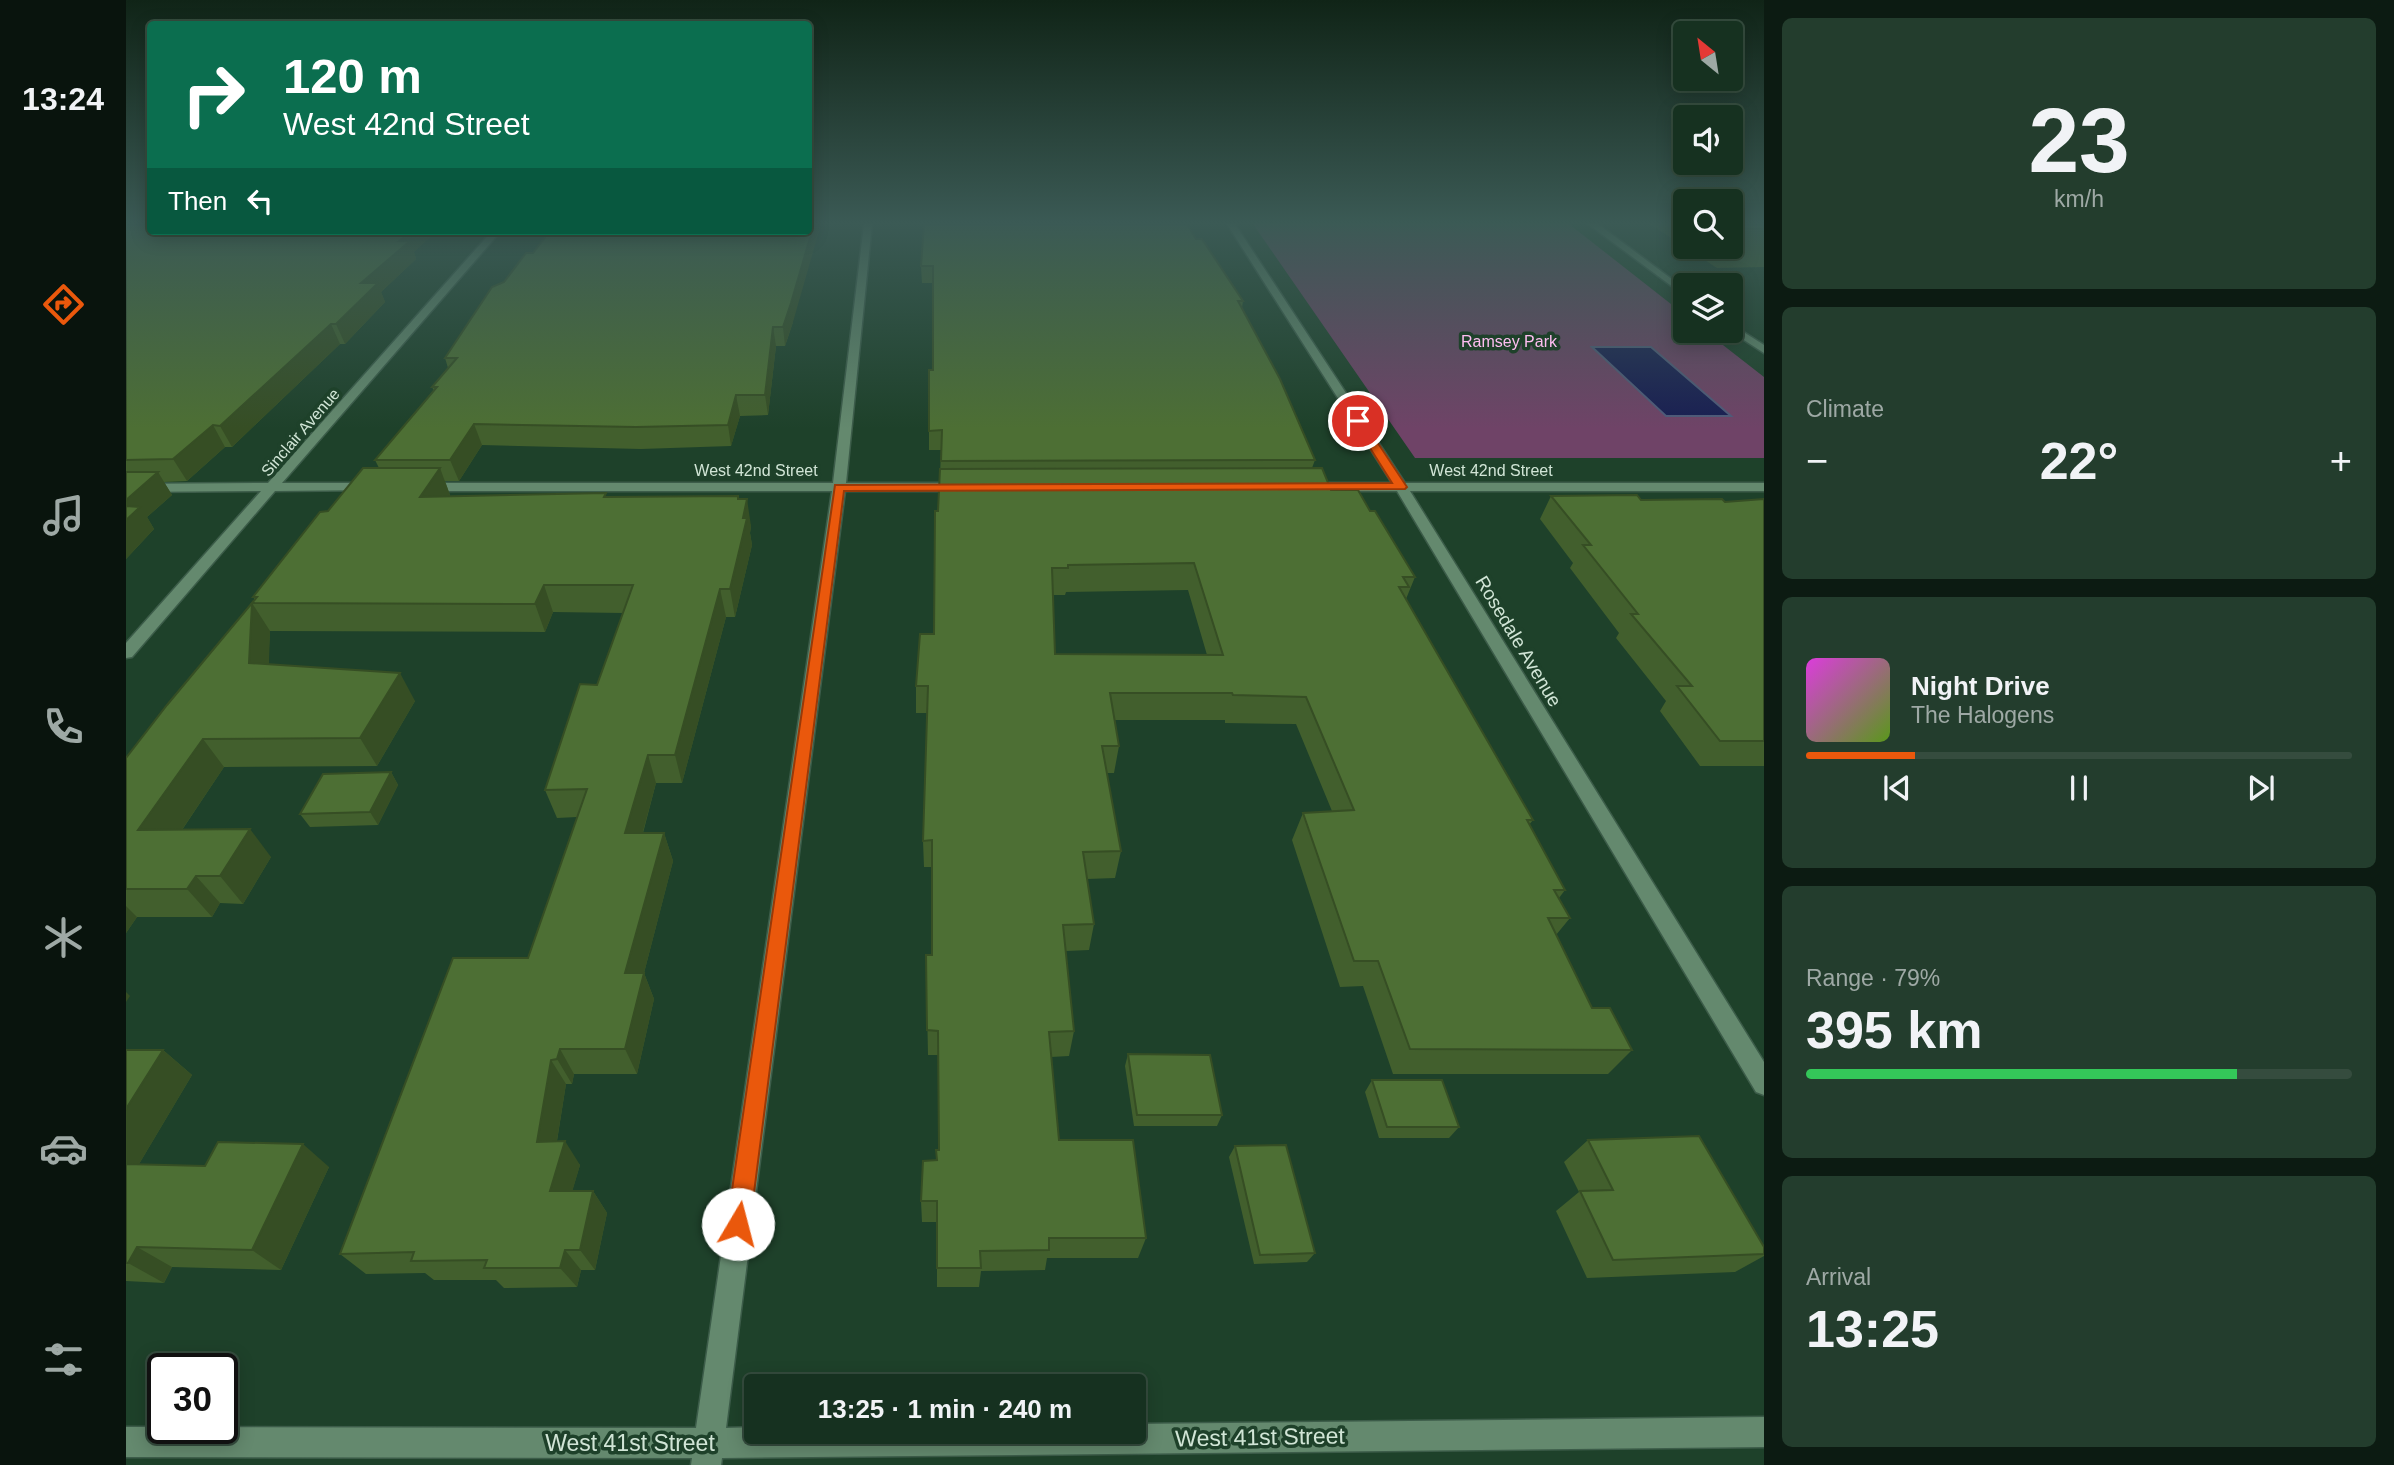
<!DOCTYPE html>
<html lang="en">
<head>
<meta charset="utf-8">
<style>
  body { margin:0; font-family:Arial,sans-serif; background:#233d2d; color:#f1f3f6; height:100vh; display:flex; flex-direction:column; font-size:26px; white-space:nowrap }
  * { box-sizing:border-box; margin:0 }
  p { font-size:23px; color:#9ea9a5 }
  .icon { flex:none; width:38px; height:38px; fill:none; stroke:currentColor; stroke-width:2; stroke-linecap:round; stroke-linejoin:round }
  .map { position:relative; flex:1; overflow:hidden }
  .side { display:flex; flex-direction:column; gap:18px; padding:18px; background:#0c1b12; width:630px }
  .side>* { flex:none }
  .hud { position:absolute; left:21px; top:21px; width:665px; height:214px; border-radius:7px; box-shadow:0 4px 18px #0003,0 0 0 2px #354c3e; background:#0b6e4f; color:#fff; overflow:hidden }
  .needle { width:46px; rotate:330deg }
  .fabs { position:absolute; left:1547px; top:21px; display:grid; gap:14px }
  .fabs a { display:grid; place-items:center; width:70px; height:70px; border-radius:7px; background:#163120; box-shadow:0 4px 18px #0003,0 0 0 2px #354c3e; font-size:35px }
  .speed { position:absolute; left:21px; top:1353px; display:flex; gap:14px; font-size:35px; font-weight:700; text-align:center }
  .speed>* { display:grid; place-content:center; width:91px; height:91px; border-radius:50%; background:#163120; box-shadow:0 4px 18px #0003,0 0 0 2px #354c3e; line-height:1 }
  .speed .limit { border:4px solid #111; border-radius:10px; background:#fff; color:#111 }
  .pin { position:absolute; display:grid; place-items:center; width:60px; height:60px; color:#fff; margin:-30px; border:4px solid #fff; border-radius:50%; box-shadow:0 2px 7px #0007 }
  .me { position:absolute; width:77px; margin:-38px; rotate:8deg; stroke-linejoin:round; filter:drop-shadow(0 0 5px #0008) }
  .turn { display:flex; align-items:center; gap:24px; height:147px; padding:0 21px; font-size:32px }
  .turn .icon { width:91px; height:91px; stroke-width:2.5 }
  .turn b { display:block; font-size:49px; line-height:60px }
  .then { display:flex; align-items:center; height:66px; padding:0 21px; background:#0003; gap:14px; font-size:26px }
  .big { font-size:52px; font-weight:600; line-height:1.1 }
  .side .widget { flex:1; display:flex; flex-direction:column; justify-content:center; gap:10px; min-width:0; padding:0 24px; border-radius:10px; background:#233d2d }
  .side .dial { align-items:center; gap:0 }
  .dial b { font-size:91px; line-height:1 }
  .song { display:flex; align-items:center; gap:21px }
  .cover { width:84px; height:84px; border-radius:10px; background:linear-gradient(135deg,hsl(300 70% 55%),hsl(90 70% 35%)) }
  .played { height:7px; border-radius:4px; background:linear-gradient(90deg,#ea580c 20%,#354c3e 20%) }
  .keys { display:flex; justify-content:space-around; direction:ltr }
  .heat { display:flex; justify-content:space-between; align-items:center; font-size:38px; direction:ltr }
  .charge { height:10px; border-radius:5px; background:linear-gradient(90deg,#34c759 79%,#354c3e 0) }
  .trip { position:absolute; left:618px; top:1374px; width:402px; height:70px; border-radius:7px; background:#163120; box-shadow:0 4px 18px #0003,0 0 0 2px #354c3e; font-weight:600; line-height:70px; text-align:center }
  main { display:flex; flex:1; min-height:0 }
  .tab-bar { display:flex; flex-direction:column; width:126px; justify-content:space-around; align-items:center; background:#09140d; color:#9ea9a5 }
  .tab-bar .icon { width:49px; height:49px }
  .tab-bar .current { color:#ea580c }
  .tab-bar b { font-size:32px; color:#f1f3f6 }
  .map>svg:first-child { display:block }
  .green { fill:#6f4367 }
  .water { fill:#191e52; stroke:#505a7a; stroke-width:2 }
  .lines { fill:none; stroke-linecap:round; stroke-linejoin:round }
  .street-casing { stroke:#3c5c49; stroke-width:3 }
  .street { fill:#64896e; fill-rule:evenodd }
  .wall { fill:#425f2d; fill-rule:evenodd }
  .shaded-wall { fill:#364e24 }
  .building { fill:#4d6f34; stroke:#364e24; stroke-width:2; fill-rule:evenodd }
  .route { fill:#ea580c; stroke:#983908; stroke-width:2 }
  .labels { text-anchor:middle; stroke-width:7; stroke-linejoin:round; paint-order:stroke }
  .far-park-label { font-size:16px; fill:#febdf1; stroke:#1e412a }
  .far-street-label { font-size:16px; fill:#d1e5d6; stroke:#1e412a }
  .street-label { font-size:19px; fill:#d1e5d6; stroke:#1e412a }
  .near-street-label { font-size:23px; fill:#d1e5d6; stroke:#1e412a }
</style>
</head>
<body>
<main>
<nav class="tab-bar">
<b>13:24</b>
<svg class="icon current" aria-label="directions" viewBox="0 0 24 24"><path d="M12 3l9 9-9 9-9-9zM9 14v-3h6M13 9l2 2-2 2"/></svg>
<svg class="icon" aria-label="music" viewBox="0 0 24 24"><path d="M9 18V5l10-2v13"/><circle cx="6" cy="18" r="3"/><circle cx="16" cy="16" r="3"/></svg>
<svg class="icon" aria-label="phone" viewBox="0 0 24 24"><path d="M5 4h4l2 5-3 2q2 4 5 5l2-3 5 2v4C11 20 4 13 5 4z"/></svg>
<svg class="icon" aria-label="climate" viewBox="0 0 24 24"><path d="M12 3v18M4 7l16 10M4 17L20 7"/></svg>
<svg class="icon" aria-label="car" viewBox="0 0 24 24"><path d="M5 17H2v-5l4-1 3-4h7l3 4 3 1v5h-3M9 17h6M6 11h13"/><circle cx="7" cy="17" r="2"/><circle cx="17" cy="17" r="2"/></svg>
<svg class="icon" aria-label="filters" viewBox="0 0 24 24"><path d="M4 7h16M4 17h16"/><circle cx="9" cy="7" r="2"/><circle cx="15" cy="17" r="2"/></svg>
</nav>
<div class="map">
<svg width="1638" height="1465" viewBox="0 0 1638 1465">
  <rect width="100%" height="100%" fill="#1e412a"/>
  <path class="green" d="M1127 224H1443L1559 315V331H1579L1638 377V458H1289Z"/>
  <path class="water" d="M1466 347H1525L1605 416H1540Z"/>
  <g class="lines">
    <defs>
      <g id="street">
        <path d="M738 224H746L720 483H837L844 487 837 491H719L600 1428 630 1427V1432H1008V1424L1638 1417V1447L596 1458 595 1465H565L566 1458 0 1457V1427L570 1428 706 491H298L291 487 298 483H707Z"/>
        <path d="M1101 224H1109L1279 483H1638V491H1284L1638 1062V1095L1630 1092 1271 491H1180L1173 487 1180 483H1266Z"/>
        <path d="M1462 224H1472L1559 289V296Z"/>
        <path d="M366 231H375L156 483H245L250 484V490L149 491 6 657 0 658V643L135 491 0 492V484L142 483Z"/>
        <path d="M1605 324 1638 345V353L1604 331Z"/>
      </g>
    </defs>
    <use href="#street" class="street-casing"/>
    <use href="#street" class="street"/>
  </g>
  <g class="wall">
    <path d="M0 224 288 252 290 259 255 292 259 302 219 344H214L106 447H99L61 481 38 482 46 495 21 517 28 529 0 559Z"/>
    <path d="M1524 224H1559V247H1605V224H1638V267L1591 268Z"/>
    <path d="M1070 239 1117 301 1116 308 1189 460 1186 468 1205 490 1244 511 1289 577 1280 599 1407 820 1403 825 1439 890 1433 898 1444 918 1430 935 1466 1008 1506 1050 1482 1074H1267L1237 986 1214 987 1166 840 1177 813 1206 811 1170 724 1099 723V720H989L993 746 988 773H981L995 851 989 878 961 879 968 924 963 950 940 951 948 1031 943 1056 925 1057 933 1140 1020 1238 1012 1258H921L919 1270 855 1271 853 1287H811V1222H796L795 1201 813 1150 812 1055H802L800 955H806V867H798L797 841 801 713H790V686L808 634 815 450H803V370H807V283H796L795 266ZM1062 590 1081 655 929 654 927 595H939L940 592Z"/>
    <path d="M667 322 659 346H650L642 415 614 416 605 446 515 449 356 445 333 481H319L324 495 323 497 612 496 625 526 624 533 626 545 609 617H600L556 783H530L517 833H538L547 861 518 973 528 999 511 1074H448L446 1084H440L431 1141 454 1165 446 1191H467L481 1213 469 1270H455L451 1287 378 1288 370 1280H308L299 1273 240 1274 214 1254 402 958 451 817 431 818 419 790 471 685 497 613 427 612 419 632 144 631 142 665 289 701 251 766 98 767 56 830 145 857 117 904 94 903 86 917H11L0 933V758L129 600 127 597 202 511 253 468 249 460 308 391 306 387 322 368 319 358Z"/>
    <path d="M1425 496 1515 500 1599 502 1638 499V766H1574L1534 711 1540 701 1490 638 1493 633 1444 568 1447 563 1414 519Z"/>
    <path d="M265 772 272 785 252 825 184 827 174 814Z"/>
    <path d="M0 1050H37L66 1075 13 1164 79 1166 203 1167 155 1270 46 1267 38 1283 0 1281Z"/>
    <path d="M1002 1054 1096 1115 1091 1126H1008L999 1066Z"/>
    <path d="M1246 1080 1333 1127 1323 1138H1253L1239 1092Z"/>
    <path d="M1462 1140 1638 1247V1256L1609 1272 1461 1278 1430 1211 1453 1192 1438 1162Z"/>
    <path d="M1109 1146 1189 1253 1181 1262 1128 1264 1103 1157Z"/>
  </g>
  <g class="shaded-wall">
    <path d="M688 224H695L667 322 659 346 657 327Z"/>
    <path d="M285 231H311L288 252 290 259 255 292 259 302 219 344 210 324 235 283 273 241Z"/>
    <path d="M205 324 214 344 106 447 94 426Z"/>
    <path d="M647 327 650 346 642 415 639 395Z"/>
    <path d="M610 395 614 416 605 446 602 425Z"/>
    <path d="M348 424 356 445 333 481 324 460Z"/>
    <path d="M87 425 99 447 61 481 47 459Z"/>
    <path d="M314 468 324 495 305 524 294 497Z"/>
    <path d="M32 472 46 495 21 517 28 529 0 559V500Z"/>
    <path d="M621 499 625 526 624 533 626 545 609 617 604 589Z"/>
    <path d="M418 585 427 612 419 632 409 604Z"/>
    <path d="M594 589 600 617 556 783 549 755Z"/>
    <path d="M126 603 144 631 142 692 123 663Z"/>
    <path d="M274 673 289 701 251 766 234 738Z"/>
    <path d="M77 739 98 767 37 858 12 830Z"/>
    <path d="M522 755 530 783 509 861 499 833Z"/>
    <path d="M265 772 272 785 252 825 244 812Z"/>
    <path d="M124 829 145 857 117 904 94 876Z"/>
    <path d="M538 833 547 861 511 1000 499 973Z"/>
    <path d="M70 876 94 903 86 917 61 889Z"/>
    <path d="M0 906 11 917 0 933Z"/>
    <path d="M518 973 528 999 511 1074 499 1049Z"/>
    <path d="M0 992 4 996 0 1002Z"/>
    <path d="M434 1049 448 1074 446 1084 431 1059Z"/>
    <path d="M37 1050 66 1075 0 1186V1109Z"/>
    <path d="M425 1060 440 1084 427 1165 411 1142Z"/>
    <path d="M439 1141 454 1165 440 1213 424 1191Z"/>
    <path d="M177 1144 203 1167 155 1270 126 1250Z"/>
    <path d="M467 1191 481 1213 469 1270 454 1250Z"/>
    <path d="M11 1247 46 1267 38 1283 2 1263Z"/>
    <path d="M439 1250 455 1270 451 1287 434 1268Z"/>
  </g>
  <g class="building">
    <path d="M0 224H24V231H285L273 241H284L235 283H252L210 324H205L94 426 87 425 47 459 0 460Z"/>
    <path d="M682 224H688L665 303 657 327H647L639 395H610L602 425 510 427 348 424 324 460H249L311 387H306L331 358H319L366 287 378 282 400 253H407L424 231H682Z"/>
    <path d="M798 224H1061L1070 239H1076L1117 301H1112L1154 379 1189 460 815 461 816 430 803 431V370H807V266H795Z"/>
    <path d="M1605 224H1638V229H1611L1605 225Z"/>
    <path d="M237 468H314L294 497 480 493 478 497 612 496V499H621L617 518H621L604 589H594L549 755H522L499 833H538L499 973H518L499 1049H434L431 1059 425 1060 411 1142 439 1141 424 1191H467L454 1250H439L434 1268H358L361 1260 285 1261 288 1252 214 1254 327 958H402L461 789 419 790 454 684 471 685 507 585H418L409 604 126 603 131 597H127L194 512 202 511Z"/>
    <path d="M1196 468 1205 490H1232L1244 511H1249L1289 577H1277L1283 587H1273L1407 820H1401L1439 890H1428L1444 918H1422L1466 1008H1484L1506 1050 1284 1049 1252 961H1228L1177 813 1228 810 1180 697 1107 695 1106 693H984L993 746H976L995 851 957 852 968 924 937 925 948 1031 923 1032 933 1140H1007L1020 1238H923V1250L854 1251 855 1268H811V1201H795L797 1161 811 1160 810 1150H813L812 1031 801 1030 800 955H806V840L797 841 802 686H790L794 634H808L809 511H812L814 469ZM1068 563 1097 655 929 654 926 568H942V565Z"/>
    <path d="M0 472H32L0 500Z"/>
    <path d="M1511 495 1515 500 1596 499 1599 502 1638 499V741H1594L1551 686H1566L1505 614H1512L1457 545H1465L1425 496Z"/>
    <path d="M0 506 14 507 0 520Z"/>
    <path d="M126 603 123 663 274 673 234 738 77 739 12 830 124 829 94 876H70L61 889H0V758L41 705Z"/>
    <path d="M265 772 244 812 174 814 197 774Z"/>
    <path d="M0 1050H37L0 1109Z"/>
    <path d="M1002 1054 1084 1055 1096 1115H1011Z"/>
    <path d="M1246 1080H1316L1333 1127H1261Z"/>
    <path d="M1573 1136 1638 1247V1254L1487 1260 1454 1191 1487 1190 1462 1140Z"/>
    <path d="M92 1142 177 1144 126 1250 11 1247 2 1263H0V1164L79 1166Z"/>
    <path d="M1160 1145 1189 1253 1134 1255 1109 1146Z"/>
  </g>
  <linearGradient id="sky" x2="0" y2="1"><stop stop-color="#102417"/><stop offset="0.52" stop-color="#3b5a55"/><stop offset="1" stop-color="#3b5a55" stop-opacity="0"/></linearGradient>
  <rect width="1638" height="429" fill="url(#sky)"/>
  <path class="route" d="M1228 419H1236L1281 487 1279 489 718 491 624 1224 621 1233 612 1236 604 1233 601 1224 709 485 1266 483 1227 421Z"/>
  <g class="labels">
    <g class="far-park-label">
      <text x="1383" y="347">Ramsey Park</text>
    </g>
    <g class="far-street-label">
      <text transform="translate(174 432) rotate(-49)" y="6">Sinclair Avenue</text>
      <text x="630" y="476">West 42nd Street</text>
      <text x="1365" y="476">West 42nd Street</text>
    </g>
    <g class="street-label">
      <text transform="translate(1393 641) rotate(59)" y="7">Rosedale Avenue</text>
    </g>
    <g class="near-street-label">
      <text transform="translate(1134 1437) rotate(-1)" y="8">West 41st Street</text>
      <text x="504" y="1451">West 41st Street</text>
    </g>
  </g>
</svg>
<div class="fabs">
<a><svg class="needle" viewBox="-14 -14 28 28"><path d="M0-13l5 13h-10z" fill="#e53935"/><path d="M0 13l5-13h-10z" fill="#9ea9a5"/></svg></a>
<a><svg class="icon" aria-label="sound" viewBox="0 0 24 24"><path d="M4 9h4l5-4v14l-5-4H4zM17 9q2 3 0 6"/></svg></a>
<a><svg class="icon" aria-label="search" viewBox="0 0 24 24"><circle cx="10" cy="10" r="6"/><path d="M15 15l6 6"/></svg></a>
<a><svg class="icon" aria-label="layers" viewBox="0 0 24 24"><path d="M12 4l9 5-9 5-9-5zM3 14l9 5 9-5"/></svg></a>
</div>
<div class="speed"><div class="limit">30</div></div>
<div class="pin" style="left:1232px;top:421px;background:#d93025"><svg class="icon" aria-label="arrive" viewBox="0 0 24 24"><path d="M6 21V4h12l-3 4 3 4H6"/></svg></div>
<svg class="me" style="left:612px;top:1224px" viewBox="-20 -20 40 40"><circle r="19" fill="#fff"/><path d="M0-13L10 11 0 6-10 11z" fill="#ea580c"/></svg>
<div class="trip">13:25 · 1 min · 240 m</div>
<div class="hud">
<div class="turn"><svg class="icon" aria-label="right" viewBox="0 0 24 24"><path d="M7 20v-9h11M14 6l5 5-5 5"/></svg><div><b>120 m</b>West 42nd Street</div></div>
<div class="then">Then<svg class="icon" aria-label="left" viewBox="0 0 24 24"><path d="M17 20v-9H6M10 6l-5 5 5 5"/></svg></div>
</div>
</div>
<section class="side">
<div class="widget dial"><b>23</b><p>km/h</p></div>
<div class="widget"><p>Climate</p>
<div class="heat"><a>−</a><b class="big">22°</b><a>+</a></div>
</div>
<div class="widget">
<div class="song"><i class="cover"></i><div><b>Night Drive</b><p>The Halogens</p></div></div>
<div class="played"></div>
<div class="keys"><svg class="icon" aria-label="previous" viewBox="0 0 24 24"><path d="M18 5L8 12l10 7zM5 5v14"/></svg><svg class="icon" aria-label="pause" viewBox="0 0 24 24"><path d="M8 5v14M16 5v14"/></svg><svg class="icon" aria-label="next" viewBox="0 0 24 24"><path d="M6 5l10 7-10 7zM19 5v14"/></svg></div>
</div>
<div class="widget"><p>Range · 79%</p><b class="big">395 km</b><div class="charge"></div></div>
<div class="widget"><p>Arrival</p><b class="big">13:25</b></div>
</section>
</main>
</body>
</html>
